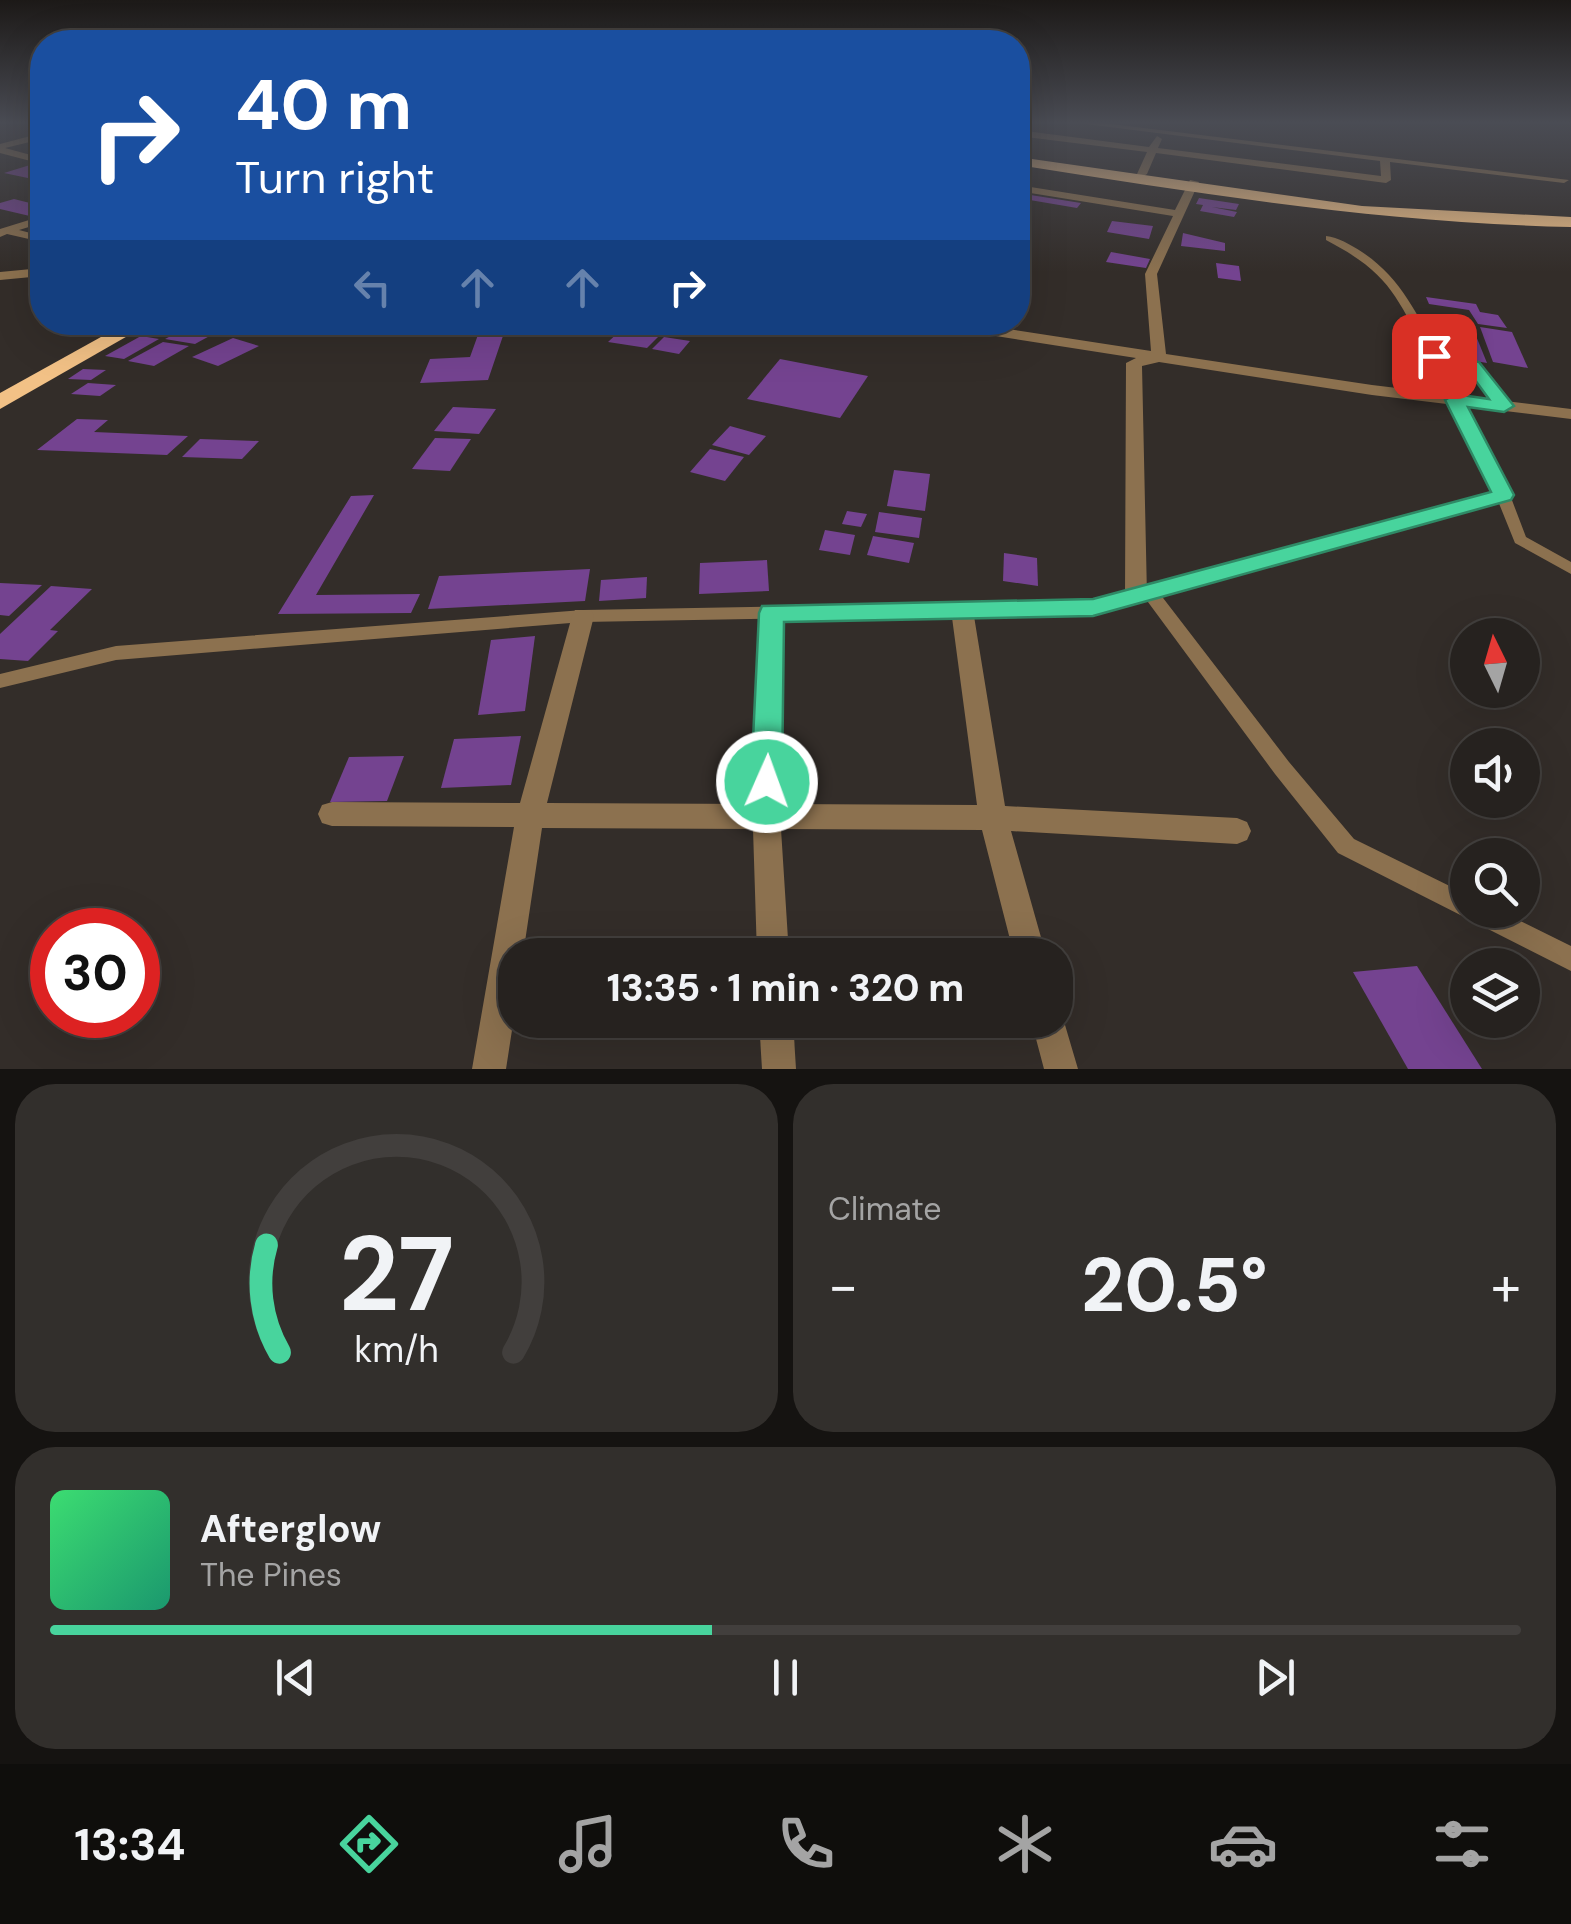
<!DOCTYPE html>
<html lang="en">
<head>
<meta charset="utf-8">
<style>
  body { margin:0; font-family:"DM Sans",sans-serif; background:#322f2c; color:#f1f3f6; height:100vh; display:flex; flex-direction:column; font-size:38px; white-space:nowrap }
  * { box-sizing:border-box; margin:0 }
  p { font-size:32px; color:#a4a4a4 }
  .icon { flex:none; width:55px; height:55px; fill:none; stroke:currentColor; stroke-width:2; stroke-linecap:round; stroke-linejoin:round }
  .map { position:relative; height:1069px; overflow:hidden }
  .sheet { display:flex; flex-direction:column; gap:15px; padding:15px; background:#151311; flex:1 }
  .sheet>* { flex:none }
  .hud { position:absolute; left:30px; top:30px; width:1000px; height:305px; border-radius:40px; box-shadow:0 10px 40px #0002,0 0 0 2px #423f3d; background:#1a4fa0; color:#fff; overflow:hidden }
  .needle { width:65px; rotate:355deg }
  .tools { position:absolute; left:1450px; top:618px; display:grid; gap:20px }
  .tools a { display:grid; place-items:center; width:90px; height:90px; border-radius:50%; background:#26221f; box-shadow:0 10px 40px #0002,0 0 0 2px #423f3d; font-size:50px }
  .speed { position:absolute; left:30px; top:908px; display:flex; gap:20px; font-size:50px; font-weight:700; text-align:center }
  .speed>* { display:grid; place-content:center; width:130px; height:130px; border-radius:50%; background:#26221f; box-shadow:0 10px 40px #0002,0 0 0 2px #423f3d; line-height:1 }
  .speed .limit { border:15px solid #d22; background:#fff; color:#111 }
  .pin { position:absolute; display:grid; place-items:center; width:85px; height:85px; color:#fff; margin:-42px; border-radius:20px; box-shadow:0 5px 15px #0006 }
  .me { position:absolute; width:110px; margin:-55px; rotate:2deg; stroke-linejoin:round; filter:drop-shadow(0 0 8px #0008) }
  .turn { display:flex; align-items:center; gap:35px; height:210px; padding:0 40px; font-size:45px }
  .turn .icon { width:130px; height:130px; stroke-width:2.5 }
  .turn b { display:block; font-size:70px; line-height:85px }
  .lanes { display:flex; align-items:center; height:95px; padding:0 40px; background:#0003; justify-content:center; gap:50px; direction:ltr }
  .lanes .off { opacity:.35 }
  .big { font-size:75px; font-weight:800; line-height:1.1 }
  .sheet .card { flex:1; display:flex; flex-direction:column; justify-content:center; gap:15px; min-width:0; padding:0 35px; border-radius:40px; background:#322f2c }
  .sheet .dial { align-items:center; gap:0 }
  .dial svg { height:260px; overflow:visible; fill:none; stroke:#423f3d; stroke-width:7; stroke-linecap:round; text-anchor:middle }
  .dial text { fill:#f1f3f6; stroke:none }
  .song { display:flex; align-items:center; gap:30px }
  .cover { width:120px; height:120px; border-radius:15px; background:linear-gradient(135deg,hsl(140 70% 55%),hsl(160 70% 35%)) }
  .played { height:10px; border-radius:5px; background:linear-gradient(90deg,#48d49d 45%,#423f3d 45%) }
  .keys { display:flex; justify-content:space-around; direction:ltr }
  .heat { display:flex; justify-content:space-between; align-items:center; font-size:55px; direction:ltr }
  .sheet .tiles { flex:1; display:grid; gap:15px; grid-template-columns:1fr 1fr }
  .card:last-child { grid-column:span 2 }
  .trip { position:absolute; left:498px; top:938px; width:575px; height:100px; border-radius:40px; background:#26221f; box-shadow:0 10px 40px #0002,0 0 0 2px #423f3d; font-weight:800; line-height:100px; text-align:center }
  .tabs { display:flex; height:160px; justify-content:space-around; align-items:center; background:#0f0e0c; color:#a4a4a4 }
  .tabs .icon { width:70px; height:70px }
  .tabs .on { color:#48d49d }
  .tabs b { font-size:45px; color:#f1f3f6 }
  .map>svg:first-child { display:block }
  .building { fill:#744390 }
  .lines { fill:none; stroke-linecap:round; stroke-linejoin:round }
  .service { fill:#8c714f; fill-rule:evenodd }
  .minor { fill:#8c714f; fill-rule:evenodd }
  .trunk { fill:#f2c186; fill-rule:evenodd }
  .route { fill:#48d49d; stroke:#2f8a66; stroke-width:2.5 }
</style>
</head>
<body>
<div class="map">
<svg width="1571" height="1069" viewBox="0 0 1571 1069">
  <rect width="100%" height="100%" fill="#332d29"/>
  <g class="building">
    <path d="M30 165 42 168V181L4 173Z"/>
    <path d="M1018 193 1081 203 1077 208 1018 198Z"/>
    <path d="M1199 198 1239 204 1236 210 1212 207 1237 212 1234 217 1200 211 1203 205 1196 204Z"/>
    <path d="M14 199 42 206V215L34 217 0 209V203Z"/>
    <path d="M1112 221 1153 226 1149 239 1107 232Z"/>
    <path d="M1183 233 1225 243V251L1181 246Z"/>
    <path d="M1111 252 1150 259 1146 268 1106 262Z"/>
    <path d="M1216 263 1239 266 1241 281 1218 278Z"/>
    <path d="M1426 297 1476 304 1480 312 1498 315 1507 328 1478 324 1469 310 1429 304Z"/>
    <path d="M1441 322 1472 326 1487 363 1452 357Z"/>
    <path d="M1480 327 1512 332 1528 368 1493 362Z"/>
    <path d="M186 328 215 333 195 344 165 339Z"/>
    <path d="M622 329 660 335 647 348 608 342Z"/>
    <path d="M505 330 488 380 420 383 430 359 470 357 479 332Z"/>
    <path d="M141 336 159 339 124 359 105 356Z"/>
    <path d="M664 337 690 341 679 354 652 349Z"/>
    <path d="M233 338 259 346 218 366 192 357Z"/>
    <path d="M163 342 189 346 154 366 128 361Z"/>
    <path d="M780 359 868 376 840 418 747 399Z"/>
    <path d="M83 369 106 370 91 380 68 379Z"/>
    <path d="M88 383 116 385 100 396 71 394Z"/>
    <path d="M453 407 496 409 479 434 434 431Z"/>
    <path d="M77 419 108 420 94 432 188 436 167 455 37 450Z"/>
    <path d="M730 426 766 436 749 455 712 445Z"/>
    <path d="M435 438 471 439 450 471 412 469Z"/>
    <path d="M200 439 259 441 242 459 182 457Z"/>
    <path d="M710 449 744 457 725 481 690 472Z"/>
    <path d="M894 470 930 474 925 511 887 506Z"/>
    <path d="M374 495 316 595 420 594 411 613 278 614 351 496Z"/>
    <path d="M847 511 867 514 861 527 842 524Z"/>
    <path d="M879 512 922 518 919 538 875 532Z"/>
    <path d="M825 530 855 535 850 555 819 550Z"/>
    <path d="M873 536 914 543 909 563 867 555Z"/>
    <path d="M1004 553 1037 558 1038 586 1003 581Z"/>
    <path d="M767 560 769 591 699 594 700 563Z"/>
    <path d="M590 569 585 601 428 609 439 576Z"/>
    <path d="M647 577 646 598 599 601 601 580Z"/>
    <path d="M0 583 42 585 9 616 0 615Z"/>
    <path d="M51 586 92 589 50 630 58 631 28 661 0 659V634Z"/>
    <path d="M535 636 525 711 478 715 491 640Z"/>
    <path d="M521 736 511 785 441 788 454 739Z"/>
    <path d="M404 756 387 801 330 802 349 757Z"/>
    <path d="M1417 966 1482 1069H1408L1353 972Z"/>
  </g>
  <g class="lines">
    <g class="service">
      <path d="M1326 236C1338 237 1351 245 1362 252 1400 277 1418 315 1438 354L1477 364 1508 403V409H1500L1469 368 1430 358C1395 297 1393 275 1326 240Z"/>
      <path d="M1455 396 1461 400 1510 495 1526 537 1571 562V574L1515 543 1498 501 1160 594 1289 762 1354 839 1468 895V910H1498L1571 946V971L1338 853 1275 774 1145 598 1093 613 583 622 116 660 0 688V674L116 646 583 610 1093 601 1495 493 1449 400Z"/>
    </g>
    <g class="minor">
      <path d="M1070 122H1095L1569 180 1564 183 1390 162 1391 180 1386 183 1156 153 1147 174 1142 177 1137 174 1147 152 1018 136V130L1149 147 1157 136 1162 139 1158 148 1381 176 1380 161Z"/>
      <path d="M42 133V139L5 148 42 158V164L0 153V144Z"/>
      <path d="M1190 180 1199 182 1157 274 1166 354 1372 385 1571 409V419L1372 395 1159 362 1142 366 1147 596 1144 601H1128L1125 596 1126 363 1136 358 932 326 925 322H963L1151 351 1145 274 1173 216 1018 191V185L1175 210Z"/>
      <path d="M42 216V223L19 230 42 236V242L7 234 0 237V229Z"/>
      <path d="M42 268V276L0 280V272Z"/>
      <path d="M962 602 970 604 973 610 1005 806 1237 818 1247 822 1251 831 1247 840 1237 844 1011 831 1046 955H1014L982 830 781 829 789 955H757L753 829 542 828 523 955H515V1011L506 1069H472L514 827 332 826 322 823 318 814 322 805 332 802 520 803 572 616 575 610H591L594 616 547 803 753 804 760 613 763 607H779L782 613 780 804 977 805 951 610 954 604Z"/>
      <path d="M1055 1006 1060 1008 1078 1069H1044L1031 1020H1055Z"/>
      <path d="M759 1020H793L796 1069H762Z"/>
    </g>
    <g class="trunk">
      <path d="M1018 157 1362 206 1571 217V227C1384 223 1202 194 1018 165Z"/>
      <path d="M128 322H152L0 409V393Z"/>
    </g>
  </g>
  <linearGradient id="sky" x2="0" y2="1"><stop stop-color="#1c1917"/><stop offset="0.45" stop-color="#4a4c54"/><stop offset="1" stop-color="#4a4c54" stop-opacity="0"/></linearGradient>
  <rect width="1571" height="272" fill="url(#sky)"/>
  <path class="route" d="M1434 351 1479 362 1514 406 1504 412 1468 407 1514 495 1511 500 1093 616 784 622 782 782 778 792 767 795 756 792 751 782 759 613 762 606 1093 599 1491 492 1445 400 1455 394 1489 399 1467 369 1428 360V353Z"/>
</svg>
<div class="tools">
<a><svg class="needle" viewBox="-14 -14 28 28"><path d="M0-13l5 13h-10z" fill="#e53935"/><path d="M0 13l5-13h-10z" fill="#a4a4a4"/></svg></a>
<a><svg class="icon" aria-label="sound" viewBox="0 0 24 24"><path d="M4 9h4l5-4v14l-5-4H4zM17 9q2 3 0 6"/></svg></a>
<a><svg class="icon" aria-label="search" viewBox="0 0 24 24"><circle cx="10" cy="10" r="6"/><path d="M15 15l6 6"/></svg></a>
<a><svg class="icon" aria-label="layers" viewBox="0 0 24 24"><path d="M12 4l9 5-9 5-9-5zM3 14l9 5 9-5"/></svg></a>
</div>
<div class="speed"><div class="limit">30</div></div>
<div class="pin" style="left:1434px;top:356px;background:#d93025"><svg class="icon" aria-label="arrive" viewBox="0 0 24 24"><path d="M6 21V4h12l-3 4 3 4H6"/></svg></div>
<svg class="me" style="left:767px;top:782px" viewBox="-20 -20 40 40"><circle r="17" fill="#48d49d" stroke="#fff" stroke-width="3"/><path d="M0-11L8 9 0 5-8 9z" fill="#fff"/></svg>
<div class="trip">13:35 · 1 min · 320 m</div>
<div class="hud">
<div class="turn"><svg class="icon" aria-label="right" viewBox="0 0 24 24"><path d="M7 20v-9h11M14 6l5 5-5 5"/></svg><div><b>40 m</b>Turn right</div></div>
<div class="lanes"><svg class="icon off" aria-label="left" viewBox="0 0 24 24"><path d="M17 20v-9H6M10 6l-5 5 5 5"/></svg><svg class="icon off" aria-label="ahead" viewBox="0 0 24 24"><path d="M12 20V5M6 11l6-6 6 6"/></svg><svg class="icon off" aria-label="ahead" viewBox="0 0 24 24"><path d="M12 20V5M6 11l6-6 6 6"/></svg><svg class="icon" aria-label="right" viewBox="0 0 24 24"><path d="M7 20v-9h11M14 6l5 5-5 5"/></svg></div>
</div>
</div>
<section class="sheet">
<div class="tiles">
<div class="card dial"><svg viewBox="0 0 100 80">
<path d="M14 69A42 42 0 1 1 86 69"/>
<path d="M14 69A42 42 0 0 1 10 36" stroke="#48d49d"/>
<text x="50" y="56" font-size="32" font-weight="700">27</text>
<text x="50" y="72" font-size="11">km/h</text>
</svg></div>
<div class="card"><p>Climate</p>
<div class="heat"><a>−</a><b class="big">20.5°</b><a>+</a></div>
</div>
<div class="card">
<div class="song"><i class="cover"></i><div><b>Afterglow</b><p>The Pines</p></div></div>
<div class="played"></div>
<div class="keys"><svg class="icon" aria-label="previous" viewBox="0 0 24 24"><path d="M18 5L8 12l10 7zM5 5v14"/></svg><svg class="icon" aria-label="pause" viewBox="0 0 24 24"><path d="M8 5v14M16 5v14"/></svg><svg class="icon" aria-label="next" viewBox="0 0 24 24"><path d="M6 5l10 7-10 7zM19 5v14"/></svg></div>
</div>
</div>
</section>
<nav class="tabs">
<b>13:34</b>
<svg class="icon on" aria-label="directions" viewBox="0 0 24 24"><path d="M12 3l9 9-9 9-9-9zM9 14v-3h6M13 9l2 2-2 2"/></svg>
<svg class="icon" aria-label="music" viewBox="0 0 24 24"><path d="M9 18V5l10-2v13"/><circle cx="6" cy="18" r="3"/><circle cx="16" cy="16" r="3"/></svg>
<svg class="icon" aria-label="phone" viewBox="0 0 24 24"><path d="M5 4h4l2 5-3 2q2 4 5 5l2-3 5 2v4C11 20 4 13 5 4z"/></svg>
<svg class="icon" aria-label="climate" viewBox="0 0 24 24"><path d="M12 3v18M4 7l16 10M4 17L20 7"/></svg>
<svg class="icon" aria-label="car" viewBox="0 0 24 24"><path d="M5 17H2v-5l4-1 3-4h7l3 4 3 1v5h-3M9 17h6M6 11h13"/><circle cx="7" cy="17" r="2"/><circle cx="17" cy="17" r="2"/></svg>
<svg class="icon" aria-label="filters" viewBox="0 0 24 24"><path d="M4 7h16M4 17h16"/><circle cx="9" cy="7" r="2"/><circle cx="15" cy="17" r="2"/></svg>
</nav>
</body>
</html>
